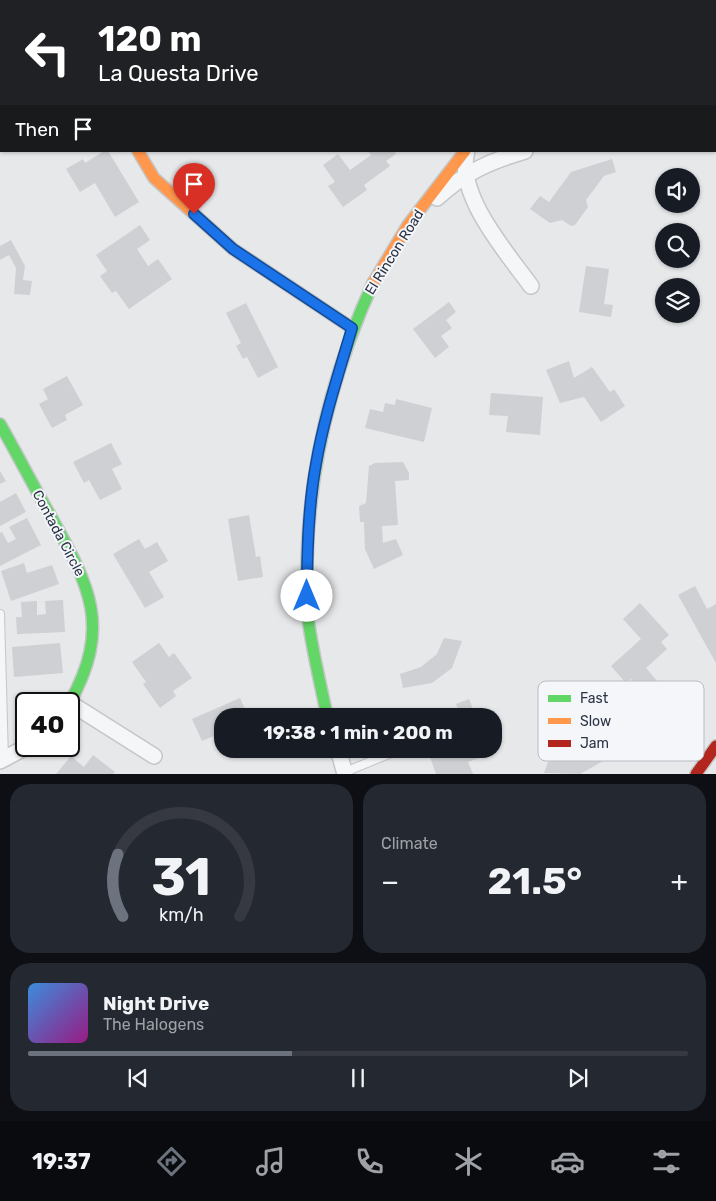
<!DOCTYPE html>
<html lang="en">
<head>
<meta charset="utf-8">
<style>
  body { margin:0; font-family:Rubik,sans-serif; background:#242831; color:#f1f3f6; height:100vh; display:flex; flex-direction:column; font-size:19px; white-space:nowrap }
  * { box-sizing:border-box; margin:0 }
  p { font-size:16px; color:#9ea1a6 }
  .icon { flex:none; width:28px; height:28px; fill:none; stroke:currentColor; stroke-width:2; stroke-linecap:round; stroke-linejoin:round }
  .map { position:relative; height:774px; overflow:hidden }
  .sheet { display:flex; flex-direction:column; gap:10px; padding:10px; background:#0d0f14; flex:1 }
  .sheet>* { flex:none }
  .top-card { position:absolute; left:0px; top:0px; width:716px; height:152px; box-shadow:0 1px 4px #0004; background:#202124; color:#fff; overflow:hidden }
  .controls { position:absolute; left:655px; top:168px; display:grid; gap:10px }
  .controls a { display:grid; place-items:center; width:45px; height:45px; border-radius:50%; background:#171b24; box-shadow:0 1px 4px #0004; font-size:25px }
  .speed { position:absolute; left:15px; top:692px; display:flex; gap:10px; font-size:25px; font-weight:700; text-align:center }
  .speed>* { display:grid; place-content:center; width:65px; height:65px; border-radius:50%; background:#171b24; box-shadow:0 1px 4px #0004; line-height:1 }
  .speed .limit { border:2px solid #111; border-radius:8px; background:#fff; color:#111 }
  .pin { position:absolute; display:grid; place-items:center; width:42px; height:42px; color:#fff; margin:-51px -21px; border-radius:50% 50% 50% 0; rotate:-45deg; box-shadow:0 0 5px #0007 }
  .pin .icon { rotate:45deg }
  .me { position:absolute; width:55px; margin:-28px; rotate:0deg; stroke-linejoin:round; filter:drop-shadow(0 0 4px #0008) }
  .turn { display:flex; align-items:center; gap:18px; height:105px; padding:0 15px; font-size:22px }
  .turn .icon { width:65px; height:65px; stroke-width:2.5 }
  .turn b { display:block; font-size:35px; line-height:42px }
  .then { display:flex; align-items:center; height:48px; padding:0 15px; background:#0003; gap:10px; font-size:19px }
  .big { font-size:38px; font-weight:700; line-height:1.1 }
  .sheet .widget { flex:1; display:flex; flex-direction:column; justify-content:center; gap:8px; min-width:0; padding:0 18px; border-radius:20px; background:#242831 }
  .sheet .dial { align-items:center; gap:0 }
  .dial svg { height:130px; overflow:visible; fill:none; stroke:#363941; stroke-width:7; stroke-linecap:round; text-anchor:middle }
  .dial text { fill:#f1f3f6; stroke:none }
  .song { display:flex; align-items:center; gap:15px }
  .cover { width:60px; height:60px; border-radius:8px; background:linear-gradient(135deg,hsl(210 70% 55%),hsl(310 70% 35%)) }
  .played { height:5px; border-radius:2px; background:linear-gradient(90deg,#6c737f 40%,#363941 40%) }
  .keys { display:flex; justify-content:space-around; direction:ltr }
  .heat { display:flex; justify-content:space-between; align-items:center; font-size:28px; direction:ltr }
  .sheet .tiles { flex:1; display:grid; gap:10px; grid-template-columns:1fr 1fr }
  .widget:last-child { grid-column:span 2 }
  .trip { position:absolute; left:214px; top:708px; width:288px; height:50px; border-radius:20px; background:#171b24; box-shadow:0 1px 4px #0004; font-weight:700; line-height:50px; text-align:center }
  .menu { display:flex; height:80px; justify-content:space-around; align-items:center; background:#090b0e; color:#9ea1a6 }
  .menu .icon { width:35px; height:35px }
  .menu .on { color:#6c737f }
  .menu b { font-size:22px; color:#f1f3f6 }
  .map>svg:first-child { display:block }
  .building { fill:#ced0d3 }
  .lines { fill:none; stroke-linecap:round; stroke-linejoin:round }
  .lane-casing { stroke:#c4c6c8; stroke-width:10 }
  .street-casing { stroke:#c4c6c8; stroke-width:18 }
  .fast-casing { stroke:#c4c6c8; stroke-width:14 }
  .slow-casing { stroke:#c4c6c8; stroke-width:14 }
  .jam-casing { stroke:#c4c6c8; stroke-width:14 }
  .lane { stroke:#f5f6f7; stroke-width:8 }
  .street { stroke:#f5f6f7; stroke-width:15 }
  .fast { stroke:#63d668; stroke-width:11 }
  .slow { stroke:#ff974d; stroke-width:11 }
  .jam { stroke:#b3261e; stroke-width:11 }
  .route-casing { stroke:#114b97; stroke-width:12 }
  .route { stroke:#1a73e8; stroke-width:9 }
  .labels { text-anchor:middle; stroke-width:4; stroke-linejoin:round; paint-order:stroke }
  .street-label { font-size:14px; fill:#2b3445; stroke:#f4f6f9 }
  .key { fill:#f4f6f9; stroke:#b8bcc3; stroke-width:1 }
  .key-label { font-size:14px; fill:#2b3445 }
</style>
</head>
<body>
<div class="map">
<svg width="716" height="774" viewBox="0 0 716 774">
  <rect width="100%" height="100%" fill="#e6e8ea"/>
  <g class="building">
    <path d="M104 151H108L139 202 115 217 95 183 80 192 66 169 83 159 85 163Z"/>
    <path d="M368 151H394L396 154 386 161 390 166 364 185 367 190 343 207 328 186 335 182 323 165 338 154 350 170 371 155Z"/>
    <path d="M612 159 616 172 604 176 586 200 588 207 575 225 571 226 562 220 550 223 530 209 540 196 549 202 571 172Z"/>
    <path d="M140 225 150 240 137 249 148 266 158 259 172 279 129 309 116 291 112 293 100 276 107 271 96 255Z"/>
    <path d="M11 240 25 266 23 280 32 281 30 295 14 294 16 268 9 255 0 260V246Z"/>
    <path d="M586 266 609 269 604 304 613 305 611 317 579 312Z"/>
    <path d="M449 302 456 312 446 320 452 328 441 336 449 347 435 358 413 329Z"/>
    <path d="M246 303 278 367 258 378 247 357 243 359 236 346 241 343 226 313Z"/>
    <path d="M569 361 574 378 592 367 610 392 614 389 625 406 601 422 584 397 560 403 546 370Z"/>
    <path d="M67 376 83 405 65 415 67 420 52 428 39 404 48 399 43 389Z"/>
    <path d="M491 393 543 397 540 435 506 432 508 416 489 415Z"/>
    <path d="M396 399 432 408 424 442 365 428 370 409 383 412 385 403 395 405Z"/>
    <path d="M111 443 122 464 112 469 122 489 100 500 89 480 84 483 73 462Z"/>
    <path d="M403 462 409 473V480L395 481 398 525 382 526 383 543 396 539 403 555 374 569 365 549 364 522H360L359 506 366 503 369 466 375 463Z"/>
    <path d="M0 471 6 481 0 484Z"/>
    <path d="M16 493 26 512 0 526V502Z"/>
    <path d="M249 515 256 557 260 556 263 577 238 581 228 519Z"/>
    <path d="M27 518 41 545 0 566V533L2 532 8 543 16 539 9 527Z"/>
    <path d="M139 539 145 549 157 542 168 561 149 572 164 597 145 608 113 554Z"/>
    <path d="M24 563 27 573 52 565 59 584 11 601 1 571Z"/>
    <path d="M695 586 707 609 716 604V663L678 595Z"/>
    <path d="M63 600 65 632 17 634 16 617H22L21 602 37 601V615L46 614 45 601Z"/>
    <path d="M640 603 669 635 661 642 667 649 646 668 670 696 657 708 631 679 626 683 611 666 641 639 623 619Z"/>
    <path d="M444 638 462 641 452 668 432 683 403 688 400 674 421 667 437 654Z"/>
    <path d="M60 643 63 673 14 677 12 647Z"/>
    <path d="M159 643 169 657 174 653 192 678 173 691 176 696 160 708 143 684 146 682 132 662Z"/>
    <path d="M240 698 248 716H222V749H236L222 755 214 736 202 741 192 719Z"/>
    <path d="M469 699 476 716H461L456 704Z"/>
    <path d="M599 732 608 735 612 741 605 760 580 774 544 773 551 754 566 760 589 748 593 735Z"/>
    <path d="M451 749H488L490 754 468 762 473 774H436L430 757Z"/>
    <path d="M93 755 115 772 113 774H56L71 756 84 767Z"/>
  </g>
  <g class="lines">
    <defs>
      <g id="lane">
        <path d="M0 614 4 760"/>
        <path d="M345 772 401 749"/>
      </g>
      <g id="street">
        <path d="M67 0 68 1"/>
        <path d="M562 0 564 1"/>
        <path d="M715 130H716"/>
        <path d="M467 151C455 194 507 253 531 286"/>
        <path d="M437 198C466 172 488 162 525 151"/>
        <path d="M70 703 154 756"/>
        <path d="M338 749 345 774"/>
        <path d="M0 761 28 746"/>
      </g>
      <g id="fast">
        <path d="M0 424C17 454 33 485 50 515 89 585 113 626 69 704"/>
        <path d="M327 716C320 681 311 646 307 611 305 595 307 578 307 562 309 465 333 371 373 283"/>
      </g>
      <g id="slow">
        <path d="M138 151 154 178 233 249 352 328"/>
        <path d="M373 283 408 225 465 151"/>
      </g>
      <path id="jam" d="M696 774 716 746"/>
    </defs>
    <use href="#lane" class="lane-casing"/>
    <use href="#street" class="street-casing"/>
    <use href="#fast" class="fast-casing"/>
    <use href="#slow" class="slow-casing"/>
    <use href="#jam" class="jam-casing"/>
    <use href="#lane" class="lane"/>
    <use href="#street" class="street"/>
    <use href="#fast" class="fast"/>
    <use href="#slow" class="slow"/>
    <use href="#jam" class="jam"/>
  </g>
  <g class="lines">
    <defs>
      <path id="route" d="M194 214 233 249 352 328C339 373 324 417 316 464 308 507 307 552 307 596"/>
    </defs>
    <use href="#route" class="route-casing"/>
    <use href="#route" class="route"/>
  </g>
  <g class="labels">
    <g class="street-label">
      <text transform="translate(394 252) rotate(-58)" y="5">El Rincon Road</text>
      <text transform="translate(59 533) rotate(62)" y="5">Contada Circle</text>
    </g>
  </g>
  <rect x="538" y="681" width="166" height="80" rx="8" class="key"/>
  <rect x="548" y="695" width="23" height="7" fill="#63d668"/>
  <rect x="548" y="718" width="23" height="6" fill="#ff974d"/>
  <rect x="548" y="740" width="23" height="7" fill="#b3261e"/>
  <g class="key-label">
    <text x="580" y="703">Fast</text>
    <text x="580" y="726">Slow</text>
    <text x="580" y="748">Jam</text>
  </g>
</svg>
<div class="controls">
<a><svg class="icon" aria-label="sound" viewBox="0 0 24 24"><path d="M4 9h4l5-4v14l-5-4H4zM17 9q2 3 0 6"/></svg></a>
<a><svg class="icon" aria-label="search" viewBox="0 0 24 24"><circle cx="10" cy="10" r="6"/><path d="M15 15l6 6"/></svg></a>
<a><svg class="icon" aria-label="layers" viewBox="0 0 24 24"><path d="M12 4l9 5-9 5-9-5zM3 14l9 5 9-5"/></svg></a>
</div>
<div class="speed"><div class="limit">40</div></div>
<div class="pin" style="left:194px;top:214px;background:#d93025"><svg class="icon" aria-label="arrive" viewBox="0 0 24 24"><path d="M6 21V4h12l-3 4 3 4H6"/></svg></div>
<svg class="me" style="left:307px;top:596px" viewBox="-20 -20 40 40"><circle r="19" fill="#fff"/><path d="M0-13L10 11 0 6-10 11z" fill="#1a73e8"/></svg>
<div class="trip">19:38 · 1 min · 200 m</div>
<div class="top-card">
<div class="turn"><svg class="icon" aria-label="left" viewBox="0 0 24 24"><path d="M17 20v-9H6M10 6l-5 5 5 5"/></svg><div><b>120 m</b>La Questa Drive</div></div>
<div class="then">Then<svg class="icon" aria-label="arrive" viewBox="0 0 24 24"><path d="M6 21V4h12l-3 4 3 4H6"/></svg></div>
</div>
</div>
<section class="sheet">
<div class="tiles">
<div class="widget dial"><svg viewBox="0 0 100 80">
<path d="M14 69A42 42 0 1 1 86 69"/>
<path d="M14 69A42 42 0 0 1 11 31" stroke="#6c737f"/>
<text x="50" y="56" font-size="32" font-weight="700">31</text>
<text x="50" y="72" font-size="11">km/h</text>
</svg></div>
<div class="widget"><p>Climate</p>
<div class="heat"><a>−</a><b class="big">21.5°</b><a>+</a></div>
</div>
<div class="widget">
<div class="song"><i class="cover"></i><div><b>Night Drive</b><p>The Halogens</p></div></div>
<div class="played"></div>
<div class="keys"><svg class="icon" aria-label="previous" viewBox="0 0 24 24"><path d="M18 5L8 12l10 7zM5 5v14"/></svg><svg class="icon" aria-label="pause" viewBox="0 0 24 24"><path d="M8 5v14M16 5v14"/></svg><svg class="icon" aria-label="next" viewBox="0 0 24 24"><path d="M6 5l10 7-10 7zM19 5v14"/></svg></div>
</div>
</div>
</section>
<nav class="menu">
<b>19:37</b>
<svg class="icon on" aria-label="directions" viewBox="0 0 24 24"><path d="M12 3l9 9-9 9-9-9zM9 14v-3h6M13 9l2 2-2 2"/></svg>
<svg class="icon" aria-label="music" viewBox="0 0 24 24"><path d="M9 18V5l10-2v13"/><circle cx="6" cy="18" r="3"/><circle cx="16" cy="16" r="3"/></svg>
<svg class="icon" aria-label="phone" viewBox="0 0 24 24"><path d="M5 4h4l2 5-3 2q2 4 5 5l2-3 5 2v4C11 20 4 13 5 4z"/></svg>
<svg class="icon" aria-label="climate" viewBox="0 0 24 24"><path d="M12 3v18M4 7l16 10M4 17L20 7"/></svg>
<svg class="icon" aria-label="car" viewBox="0 0 24 24"><path d="M5 17H2v-5l4-1 3-4h7l3 4 3 1v5h-3M9 17h6M6 11h13"/><circle cx="7" cy="17" r="2"/><circle cx="17" cy="17" r="2"/></svg>
<svg class="icon" aria-label="filters" viewBox="0 0 24 24"><path d="M4 7h16M4 17h16"/><circle cx="9" cy="7" r="2"/><circle cx="15" cy="17" r="2"/></svg>
</nav>
</body>
</html>
